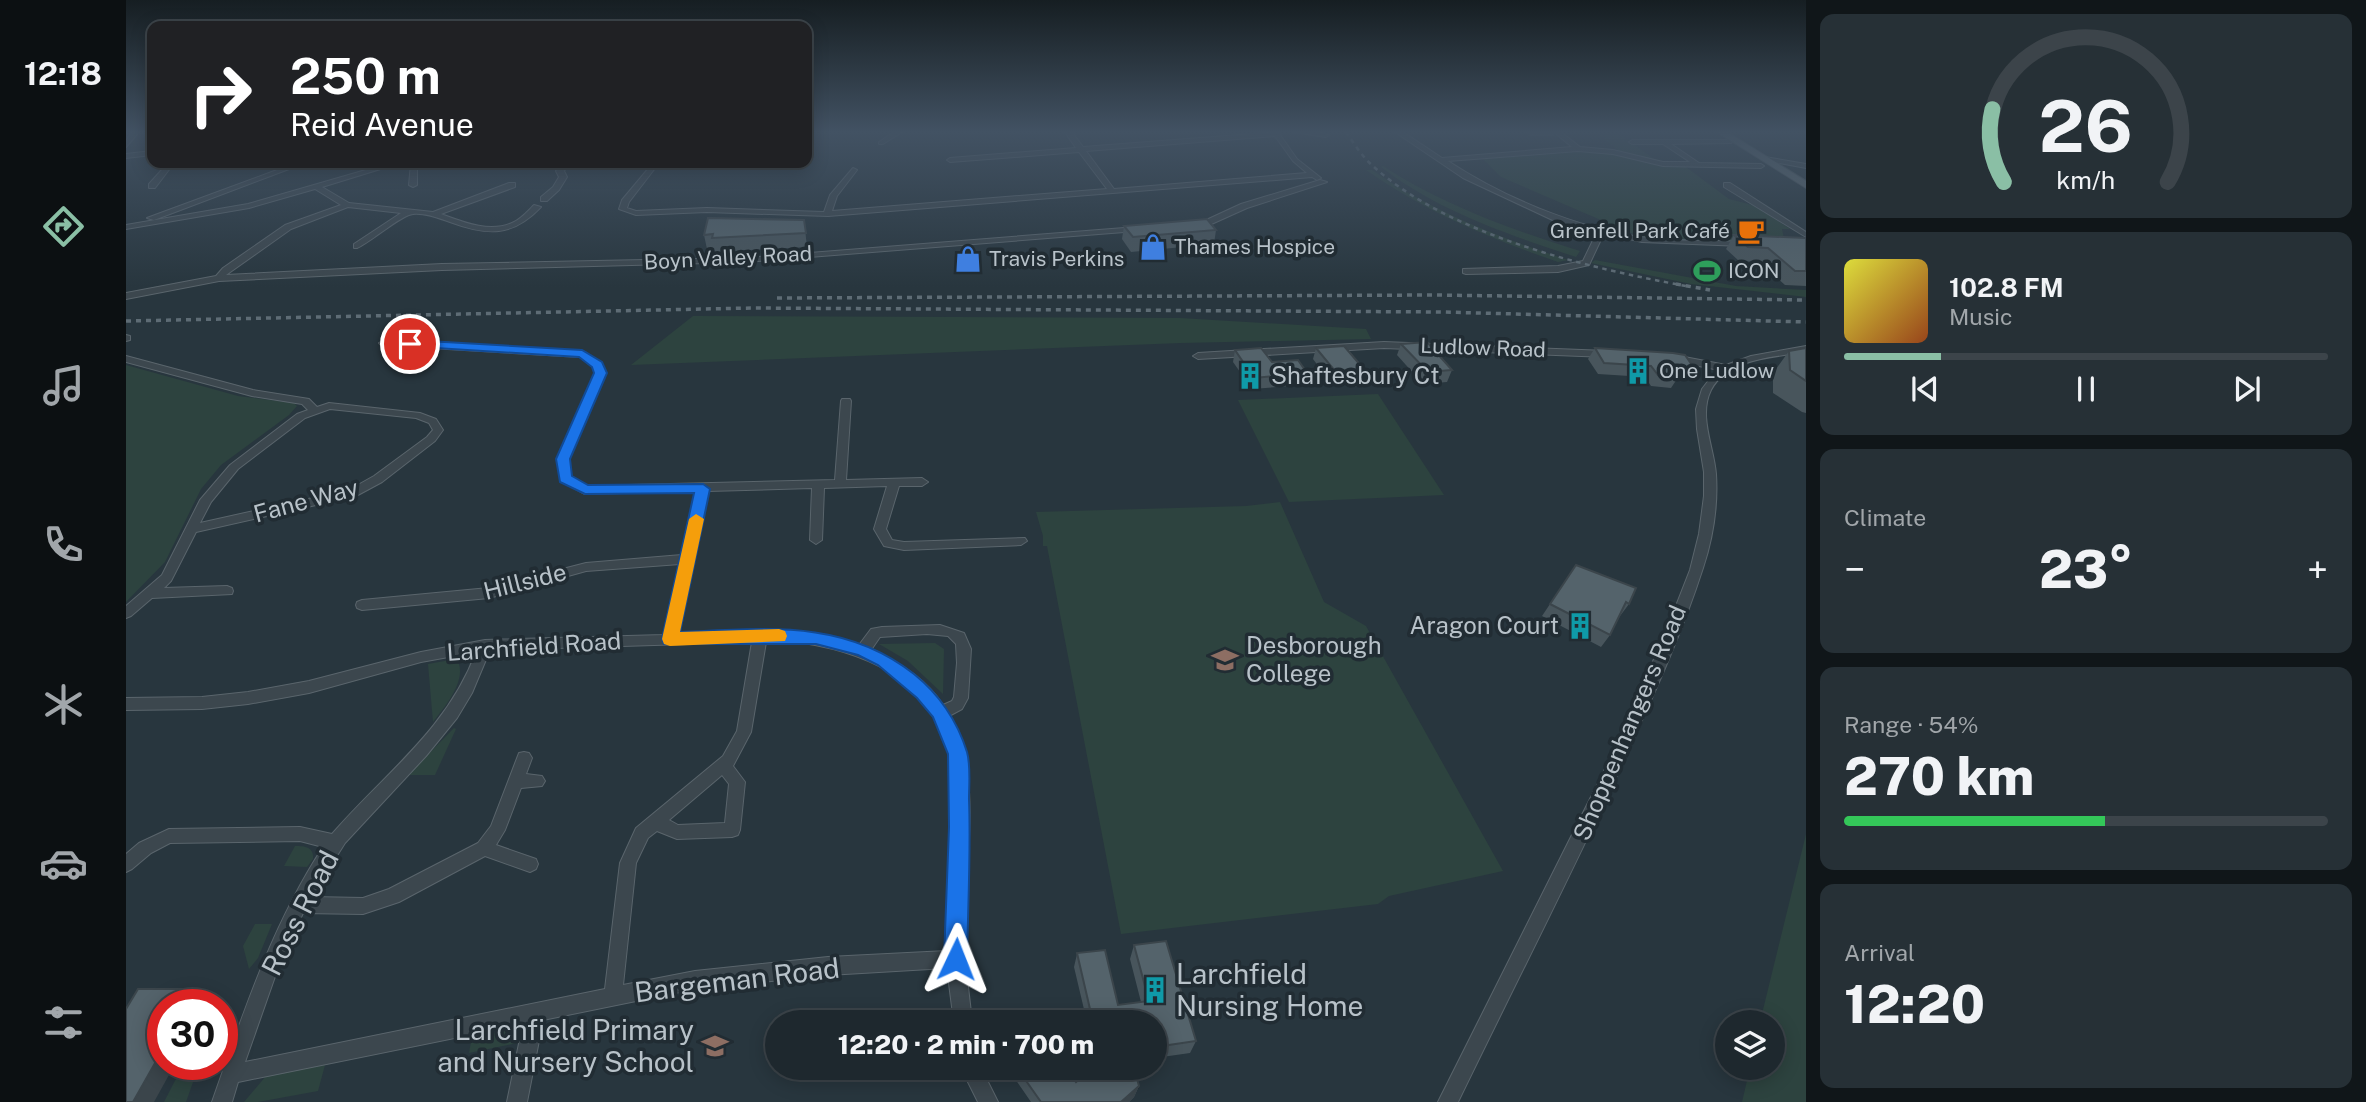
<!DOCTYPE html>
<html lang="en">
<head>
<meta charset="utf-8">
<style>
  body { margin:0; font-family:"Public Sans",sans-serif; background:#263036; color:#f1f3f6; height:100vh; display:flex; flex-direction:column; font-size:26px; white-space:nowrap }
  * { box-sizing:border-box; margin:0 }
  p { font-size:23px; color:#a1a6aa }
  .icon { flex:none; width:38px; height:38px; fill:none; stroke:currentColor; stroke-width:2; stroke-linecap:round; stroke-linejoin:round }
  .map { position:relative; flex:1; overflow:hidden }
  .sheet { display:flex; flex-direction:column; gap:14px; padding:14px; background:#101619; width:560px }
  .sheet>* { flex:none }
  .top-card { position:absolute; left:21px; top:21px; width:665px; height:147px; border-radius:14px; box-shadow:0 4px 18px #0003,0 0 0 2px #3c444a; background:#202124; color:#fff; overflow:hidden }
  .tools { position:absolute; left:1589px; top:1010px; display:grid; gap:14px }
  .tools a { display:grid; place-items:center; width:70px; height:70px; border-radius:50%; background:#1e282e; box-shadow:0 4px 18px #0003,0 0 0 2px #3c444a; font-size:35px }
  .speed { position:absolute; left:21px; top:989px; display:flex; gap:14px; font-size:35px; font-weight:700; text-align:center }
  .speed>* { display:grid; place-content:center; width:91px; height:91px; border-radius:50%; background:#1e282e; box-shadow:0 4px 18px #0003,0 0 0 2px #3c444a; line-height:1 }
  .speed .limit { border:10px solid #d22; background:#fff; color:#111 }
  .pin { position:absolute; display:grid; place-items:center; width:60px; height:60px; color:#fff; margin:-30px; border:4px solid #fff; border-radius:50%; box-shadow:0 2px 7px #0007 }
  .me { position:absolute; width:77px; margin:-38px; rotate:2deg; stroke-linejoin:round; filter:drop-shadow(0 0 5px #0008) }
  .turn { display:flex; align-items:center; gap:24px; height:147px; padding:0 28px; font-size:32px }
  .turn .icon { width:91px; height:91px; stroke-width:2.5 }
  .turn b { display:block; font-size:49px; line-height:60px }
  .big { font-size:52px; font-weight:800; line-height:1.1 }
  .sheet .tile { flex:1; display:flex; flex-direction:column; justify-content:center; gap:10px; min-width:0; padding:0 24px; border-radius:14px; background:#263036 }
  .sheet .dial { align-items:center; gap:0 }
  .dial svg { height:182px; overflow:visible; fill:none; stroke:#3c444a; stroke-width:7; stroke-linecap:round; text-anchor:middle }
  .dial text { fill:#f1f3f6; stroke:none }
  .song { display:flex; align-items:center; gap:21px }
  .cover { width:84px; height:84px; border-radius:10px; background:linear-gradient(135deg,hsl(60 70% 55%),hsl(20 70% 35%)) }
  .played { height:7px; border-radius:4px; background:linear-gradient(90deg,#8abfa5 20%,#3c444a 20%) }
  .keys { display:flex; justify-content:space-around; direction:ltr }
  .heat { display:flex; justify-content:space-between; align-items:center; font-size:38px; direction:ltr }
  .charge { height:10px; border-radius:5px; background:linear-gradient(90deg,#34c759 54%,#3c444a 0) }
  .trip { position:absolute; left:639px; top:1010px; width:402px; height:70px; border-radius:35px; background:#1e282e; box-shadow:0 4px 18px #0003,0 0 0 2px #3c444a; font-weight:800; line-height:70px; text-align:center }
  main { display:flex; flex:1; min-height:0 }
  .menu { display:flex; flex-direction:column; width:126px; justify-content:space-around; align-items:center; background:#0c1012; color:#a1a6aa }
  .menu .icon { width:49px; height:49px }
  .menu .current { color:#8abfa5 }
  .menu b { font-size:32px; color:#f1f3f6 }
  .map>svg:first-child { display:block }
  .green { fill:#2d433f }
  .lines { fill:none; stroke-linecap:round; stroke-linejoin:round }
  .minor-casing { stroke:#5a656c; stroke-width:2 }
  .major-casing { stroke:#48535a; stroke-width:2 }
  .minor { fill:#3c474e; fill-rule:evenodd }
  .major { fill:#5a676e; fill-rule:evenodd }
  .rail-far1 { stroke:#5e6c75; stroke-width:2.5; stroke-dasharray:4.5 4.5; stroke-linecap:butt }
  .rail { stroke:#5e6c75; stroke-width:3.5; stroke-dasharray:5 5; stroke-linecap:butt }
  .wall { fill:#48555c }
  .shaded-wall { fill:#3b454b }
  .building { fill:#54636b; stroke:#3b454b; stroke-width:2 }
  .route { fill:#1a73e8; stroke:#114b97; stroke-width:2 }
  .slow { fill:#f59e0b }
  .labels { text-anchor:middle; stroke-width:7; stroke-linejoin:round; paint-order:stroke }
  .far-poi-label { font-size:21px; fill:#b8c2c9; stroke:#212c33; text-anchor:start }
  .far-street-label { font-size:21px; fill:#b8c2c9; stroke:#212c33 }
  .poi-label { font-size:24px; fill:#b8c2c9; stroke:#212c33; text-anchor:start }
  .street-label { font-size:24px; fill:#b8c2c9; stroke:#212c33 }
  .near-street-label { font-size:28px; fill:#b8c2c9; stroke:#212c33 }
  .near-poi-label { font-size:28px; fill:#b8c2c9; stroke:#212c33; text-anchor:start }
</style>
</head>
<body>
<main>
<nav class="menu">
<b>12:18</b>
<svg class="icon current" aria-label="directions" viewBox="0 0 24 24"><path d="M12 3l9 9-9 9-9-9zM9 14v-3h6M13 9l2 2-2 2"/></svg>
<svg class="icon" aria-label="music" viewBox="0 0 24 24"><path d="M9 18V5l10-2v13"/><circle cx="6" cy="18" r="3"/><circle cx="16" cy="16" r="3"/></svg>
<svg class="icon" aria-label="phone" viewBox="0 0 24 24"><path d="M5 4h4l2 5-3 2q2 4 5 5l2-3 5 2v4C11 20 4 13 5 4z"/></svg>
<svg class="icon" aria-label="climate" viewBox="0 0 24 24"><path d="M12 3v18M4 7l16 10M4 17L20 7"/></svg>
<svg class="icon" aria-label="car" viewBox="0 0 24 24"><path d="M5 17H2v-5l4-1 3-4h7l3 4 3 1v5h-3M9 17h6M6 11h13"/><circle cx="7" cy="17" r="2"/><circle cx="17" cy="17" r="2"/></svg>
<svg class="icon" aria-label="filters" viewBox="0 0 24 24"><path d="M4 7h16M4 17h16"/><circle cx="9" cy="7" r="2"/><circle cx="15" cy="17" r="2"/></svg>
</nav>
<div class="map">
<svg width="1680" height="1102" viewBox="0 0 1680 1102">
  <rect width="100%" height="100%" fill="#28363e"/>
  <g class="green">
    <path d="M1470 132H1490L1531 161 1493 151Z"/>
    <path d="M1453 152 1482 153 1535 165 1560 167 1603 199 1630 206 1664 229H1656L1658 239 1633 243 1519 239 1375 177 1357 159Z"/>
    <path d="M1257 166C1317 205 1386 230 1454 251L1450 257C1383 235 1312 211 1255 167Z"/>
    <path d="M1240 170H1246C1307 212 1372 237 1442 260L1432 262C1363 238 1300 212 1240 170Z"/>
    <path d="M1469 260 1610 286 1680 290V297L1565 284 1465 263Z"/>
    <path d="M567 316 1054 318 1240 329 1245 339 1055 343 505 365Z"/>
    <path d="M0 365 112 396 168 403 171 406 163 415 95 465 75 489 39 562 0 602Z"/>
    <path d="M1252 394 1318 495 1163 502 1112 400Z"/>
    <path d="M1154 502 1198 602 1240 626 1377 871 1263 896 1252 904 995 934 921 546H917V536L910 512 1120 506Z"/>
    <path d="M809 643 818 649 817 694 782 661 753 644Z"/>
    <path d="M324 660 333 664C339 683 318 708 307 722L302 664Z"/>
    <path d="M328 728 330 729 309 775H282Z"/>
    <path d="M1680 834V1102H1616L1624 1068H1647V1022H1634Z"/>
    <path d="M169 846C179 846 188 847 187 859L181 867 158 866Z"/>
    <path d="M129 924H146L132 958 123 969 117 946Z"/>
    <path d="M386 1030 392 1035 391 1043 343 1053 346 1036Z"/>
    <path d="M199 1065 192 1091 132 1102H118L140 1076Z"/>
    <path d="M72 1068 60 1102H38L55 1069Z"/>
  </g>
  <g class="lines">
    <defs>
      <g id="minor">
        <path d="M6 132H13L0 147V141Z"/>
        <path d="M768 132H776L757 144H753V142Z"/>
        <path d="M939 132H946L957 147 1152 132 1171 159 1195 178 1191 180 1186 177 702 216 581 212 510 215 493 209 496 200 527 163H533L503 202 501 208 510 211 581 208 698 212 704 195 727 168 731 170 711 196 706 211 981 189 953 152 824 162 821 160 824 158 950 148ZM1149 136 1167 161 1181 173 988 189 960 151Z"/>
        <path d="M1168 132H1192L1203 135 1200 137Z"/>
        <path d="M1269 132H1277L1316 158 1446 147 1428 132H1435L1454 147 1487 150 1537 162H1564L1537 144H1506L1503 142 1506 140H1603L1606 142 1605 143 1545 144 1573 163 1635 164 1638 166 1635 168 1537 166 1487 154 1452 151 1322 161C1377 197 1450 228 1515 237 1547 242 1584 240 1617 242L1621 244 1617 246 1516 242 1478 233 1463 265 1432 272 1340 274 1337 273V269L1432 266 1457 261 1471 232 1433 223 1337 178Z"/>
        <path d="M26 151V155L0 158V154Z"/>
        <path d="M1639 157 1680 164V168L1637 160 1636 159Z"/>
        <path d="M42 163H48L29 188H23V184Z"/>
        <path d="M170 163H179L28 220 21 218Z"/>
        <path d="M264 163H274L196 187 223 203 307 212 383 183H389V187L315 214C337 222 363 233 386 223 394 220 402 211 408 205L415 207C386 237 362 236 324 222 312 218 300 213 287 214 275 215 245 242 231 248H228V244L275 213 222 207 165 229 100 275 316 264 620 258 1011 227 1015 229 1011 231 620 262 316 270 93 281 0 299V293L90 276 97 268 159 225 215 205 189 189 123 208 0 229V225L122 204Z"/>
        <path d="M285 163H291V185L287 187 283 185Z"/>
        <path d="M437 163H443L438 171 441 177 433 190 421 201H415V197L427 187 433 177 430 171Z"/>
        <path d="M662 163H677V164L674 166Z"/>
        <path d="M1194 180 1201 182 1121 208 1081 226 1068 227 1064 225 1076 222 1115 204Z"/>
        <path d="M1598 183H1604L1680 232V237L1598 187Z"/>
        <path d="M0 335 4 336V340L0 341Z"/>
        <path d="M258 340 459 352 474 363 480 373 442 459 444 476 461 486 709 480 715 401 716 399H724L725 401 720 480 796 478 802 482 796 486H773L760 529 766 540 778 542 899 538 901 541 895 545 778 550 758 546 748 529 761 486 698 488 696 540 690 544 684 540 686 488 582 491 552 634C613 632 674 625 733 645L745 629 756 627 814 625 838 633 845 649 842 698 836 709 823 716C857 768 839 870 838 931 838 962 843 992 846 1022H828L821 968 702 975 569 989 417 1020 401 1102H381L397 1024 112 1082 106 1102H86C117 1014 146 925 197 847L174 841 44 843 25 853 6 869 0 872V854L13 843 43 829 174 827 206 834C259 773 321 730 350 652L295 662 183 693 122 704 76 709 0 710V698L76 697 122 692 183 681 295 652 359 640 538 635 554 564 460 571 363 598 236 610 231 608 230 605 231 602 236 600 363 588 460 563 556 555 571 491 459 494 435 481 432 459 470 373 467 367 454 357 255 345 253 343ZM801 634 822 636 830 644 831 663 828 697 826 701 817 705C800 679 773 662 745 650L754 637ZM663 641C732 649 806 677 824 752 828 771 827 792 827 811 826 858 819 904 821 951L702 957 569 971 497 985 510 863 522 838 531 831 551 839 606 837 612 835 614 830 619 782 607 766 625 732 640 642ZM626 642 611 731 597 756 510 828 494 863 479 989 119 1062 152 968 177 913 237 914 273 902 359 856 404 872 410 869 412 864 410 859 370 845 379 830 395 788 416 786 419 781 416 776 400 774 406 758 403 753 398 752 393 753 365 826 352 843 263 889 237 898 185 897 219 843 300 756 331 718 346 693 364 650ZM596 775 603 784 599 823 552 825 543 820Z"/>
        <path d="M1258 342 1481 351 1486 354 1481 357 1258 348 1072 359 1067 356 1072 353Z"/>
        <path d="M1680 346V352C1649 357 1602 358 1585 390 1572 416 1588 447 1590 474 1592 505 1587 538 1577 568 1557 630 1530 690 1503 749 1449 868 1389 984 1332 1102H1312L1478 771 1537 639 1564 570 1573 534 1578 496V472L1571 429 1570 409 1576 389 1586 376 1593 370 1548 361 1543 358 1548 355 1600 365 1625 356Z"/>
        <path d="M0 356 127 390 183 399 191 407 203 403 294 413 310 419 317 430 309 441 256 482 230 496 70 532 45 581 38 588 101 586 106 588 107 591 106 594 26 598 5 616 0 618V606L36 575 74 500 104 465 171 414 182 410 176 404 126 396 0 362ZM204 409 290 418 303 423 307 430 301 437 248 476 223 490 74 523 85 502 112 469 179 418Z"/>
        <path d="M835 1068H855L872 1102H852Z"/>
      </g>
      <path id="major" d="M1591 132H1601L1680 181V188Z"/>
    </defs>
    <use href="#minor" class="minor-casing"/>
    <use href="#major" class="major-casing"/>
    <use href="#minor" class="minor"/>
    <use href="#major" class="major"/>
    <path class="rail-far1" d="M1220 132C1228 143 1236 157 1247 166 1322 235 1462 268 1560 286"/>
    <g class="rail">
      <path d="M1550 284 1584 290"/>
      <path d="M651 298 1307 295 1680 300"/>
      <path d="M0 321 627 308 1317 312 1680 322"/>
    </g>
  </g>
  <g class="wall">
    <path d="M1400 132H1429L1428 136H1404Z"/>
    <path d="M678 220 681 247 589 252 588 248 581 249 578 235Z"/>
    <path d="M998 226 1090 230 1088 244 1005 252 996 239Z"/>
    <path d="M1608 235 1680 238V286L1659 285 1633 262 1613 261 1600 249Z"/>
    <path d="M1275 344 1326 370 1321 382 1297 384 1271 355Z"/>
    <path d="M1190 348 1242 374 1238 386 1225 387 1221 382 1205 383 1187 359Z"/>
    <path d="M1469 348 1568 368 1561 379H1551L1545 388 1525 386 1519 377 1472 374 1462 359Z"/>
    <path d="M1680 348V413L1676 412 1647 393V373L1663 351Z"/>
    <path d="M1109 350 1181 373 1178 385 1126 389 1107 362Z"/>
    <path d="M1450 565 1503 604 1494 616 1484 635 1475 647 1416 616Z"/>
    <path d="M1008 945 1070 1041 1064 1053 1029 1058V1022H961L948 967 951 954 992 1005 1015 1002 1004 959Z"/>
    <path d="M884 1068H940L950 1082 1013 1086 1008 1097 1003 1102H905L883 1070Z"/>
  </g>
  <g class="shaded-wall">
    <path d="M70 989 85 999 82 1004H62Z"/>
    <path d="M37 1049V1064H49L28 1102H7Z"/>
    <path d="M1013 1086 1008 1097 1003 1102H995Z"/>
  </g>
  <g class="building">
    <path d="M582 218 678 220 680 233 586 238 587 234 578 235Z"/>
    <path d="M1081 219 1090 230 1007 237 998 226Z"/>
    <path d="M1608 235 1680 238V271H1669L1642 248 1622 247Z"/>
    <path d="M1301 342 1326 370 1302 372 1275 344Z"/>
    <path d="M1218 346 1242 374 1229 375 1224 370 1209 371 1190 348Z"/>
    <path d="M1135 348 1146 362 1172 360 1181 373 1128 378 1109 350Z"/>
    <path d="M1469 348 1547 353 1559 355 1568 368H1546L1553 376 1532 375 1525 366 1478 363Z"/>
    <path d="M1680 348V381L1664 370 1663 351Z"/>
    <path d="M1450 565 1510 588 1503 604 1500 602 1484 635 1424 604Z"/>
    <path d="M1040 941 1070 1041 1029 1047V1022H967L951 953 979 950 992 1005 1023 1001 1008 945Z"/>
    <path d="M12 989H70L62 1004H37V1049L7 1102H0V1009Z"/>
    <path d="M891 1068H940L950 1082 967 1068H1008L1013 1086 995 1102H915Z"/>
  </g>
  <linearGradient id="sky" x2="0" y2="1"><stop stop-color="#161e22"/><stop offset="0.46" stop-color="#425263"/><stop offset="1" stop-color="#425263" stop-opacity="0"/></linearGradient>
  <rect width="1680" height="287" fill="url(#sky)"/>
  <path class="route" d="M284 340 456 350 476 362 481 373 444 459 446 476 462 485 577 484 584 489 554 632C639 629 717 618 788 674 814 695 831 720 841 752 845 766 843 785 843 799 845 852 842 906 841 959L838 967 830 970 821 967 818 959 823 827 822 754 807 717 791 698 752 665 732 655 690 644H538L536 639 568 493 459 494 434 482 430 459 468 373 466 367 453 357 279 346 277 344Z"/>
  <path class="slow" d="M570 514 578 519 554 632 653 629 659 631 661 636 659 641 544 646 538 644 536 639 563 519Z"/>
  <defs>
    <symbol id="cafe-bare" viewBox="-9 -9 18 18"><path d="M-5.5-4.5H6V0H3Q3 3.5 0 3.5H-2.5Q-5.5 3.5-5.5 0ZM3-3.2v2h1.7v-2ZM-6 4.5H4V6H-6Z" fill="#e8710a" stroke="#212c33" stroke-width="2.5" paint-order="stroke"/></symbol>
    <symbol id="shop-bare" viewBox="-9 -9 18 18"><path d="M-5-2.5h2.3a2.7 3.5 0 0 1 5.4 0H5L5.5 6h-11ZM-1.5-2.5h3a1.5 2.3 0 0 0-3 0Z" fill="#3f7fe0" stroke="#212c33" stroke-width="2.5" paint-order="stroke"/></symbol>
    <symbol id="stadium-bare" viewBox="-9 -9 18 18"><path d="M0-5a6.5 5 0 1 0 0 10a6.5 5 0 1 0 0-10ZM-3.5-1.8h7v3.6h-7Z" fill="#2e9e5b" stroke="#212c33" stroke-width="2.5" paint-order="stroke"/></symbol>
    <symbol id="building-bare" viewBox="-9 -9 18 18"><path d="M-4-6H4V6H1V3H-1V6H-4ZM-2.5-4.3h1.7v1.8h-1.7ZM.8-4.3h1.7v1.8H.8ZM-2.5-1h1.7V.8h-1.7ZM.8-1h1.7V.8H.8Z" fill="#0f9aa8" stroke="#212c33" stroke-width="2.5" paint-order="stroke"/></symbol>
    <symbol id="school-bare" viewBox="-9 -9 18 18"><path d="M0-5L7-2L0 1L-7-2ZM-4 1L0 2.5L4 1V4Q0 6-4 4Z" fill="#8d6e63" stroke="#212c33" stroke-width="2.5" paint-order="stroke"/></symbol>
  </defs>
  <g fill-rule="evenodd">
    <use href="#cafe-bare" x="1606" y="212" width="38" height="38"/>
    <use href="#shop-bare" x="1008" y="228" width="38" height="38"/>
    <use href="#shop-bare" x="823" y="240" width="38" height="38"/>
    <use href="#stadium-bare" x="1562" y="252" width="38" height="38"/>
    <use href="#building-bare" x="1493" y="352" width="38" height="38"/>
    <use href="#building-bare" x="1105" y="357" width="38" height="38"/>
    <use href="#building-bare" x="1435" y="607" width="38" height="38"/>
    <use href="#school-bare" x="1080" y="641" width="38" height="38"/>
    <use href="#building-bare" x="1010" y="971" width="38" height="38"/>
    <use href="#school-bare" x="570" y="1027" width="38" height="38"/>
  </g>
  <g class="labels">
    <g class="far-poi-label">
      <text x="1604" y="238" text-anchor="end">Grenfell Park Café</text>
      <text x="1048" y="254">Thames Hospice</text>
      <text x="863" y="266">Travis Perkins</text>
      <text x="1602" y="278">ICON</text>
      <text x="1533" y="378">One Ludlow</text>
    </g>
    <g class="far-street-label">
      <text transform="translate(602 258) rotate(-3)" y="7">Boyn Valley Road</text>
      <text transform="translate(1357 348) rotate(2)" y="7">Ludlow Road</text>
    </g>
    <g class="poi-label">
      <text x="1145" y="384">Shaftesbury Ct</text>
      <text x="1433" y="634" text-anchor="end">Aragon Court</text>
      <text x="1120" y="654">Desborough<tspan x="1120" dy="28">College</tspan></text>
    </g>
    <g class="street-label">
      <text transform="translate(180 501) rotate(-15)" y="8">Fane Way</text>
      <text transform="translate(399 582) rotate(-14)" y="8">Hillside</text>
      <text transform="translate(408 647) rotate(-4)" y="8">Larchfield Road</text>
      <text transform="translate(1504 723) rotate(-67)" y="8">Shoppenhangers Road</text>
    </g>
    <g class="near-street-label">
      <text transform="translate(174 913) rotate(-63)" y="10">Ross Road</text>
      <text transform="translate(611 980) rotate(-7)" y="10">Bargeman Road</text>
    </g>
    <g class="near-poi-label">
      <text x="1050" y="984">Larchfield<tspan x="1050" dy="32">Nursing Home</tspan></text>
      <text x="568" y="1040" text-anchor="end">Larchfield Primary<tspan x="568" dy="32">and Nursery School</tspan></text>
    </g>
  </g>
</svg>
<div class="tools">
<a><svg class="icon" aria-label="layers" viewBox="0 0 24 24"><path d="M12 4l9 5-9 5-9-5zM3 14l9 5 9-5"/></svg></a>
</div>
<div class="speed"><div class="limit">30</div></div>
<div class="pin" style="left:284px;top:344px;background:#d93025"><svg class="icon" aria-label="arrive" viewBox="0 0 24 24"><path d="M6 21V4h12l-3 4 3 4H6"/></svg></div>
<svg class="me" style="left:830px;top:959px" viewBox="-20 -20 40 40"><path d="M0-17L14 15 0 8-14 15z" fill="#1a73e8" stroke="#fff" stroke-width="4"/></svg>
<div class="trip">12:20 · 2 min · 700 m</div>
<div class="top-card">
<div class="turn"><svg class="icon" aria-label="right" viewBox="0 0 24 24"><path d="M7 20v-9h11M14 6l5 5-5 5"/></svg><div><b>250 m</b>Reid Avenue</div></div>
</div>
</div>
<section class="sheet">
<div class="tile dial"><svg viewBox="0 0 100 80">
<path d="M14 69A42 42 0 1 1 86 69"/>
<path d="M14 69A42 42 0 0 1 9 37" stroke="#8abfa5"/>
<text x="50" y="56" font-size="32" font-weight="700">26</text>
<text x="50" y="72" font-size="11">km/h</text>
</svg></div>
<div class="tile">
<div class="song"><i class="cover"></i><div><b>102.8 FM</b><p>Music</p></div></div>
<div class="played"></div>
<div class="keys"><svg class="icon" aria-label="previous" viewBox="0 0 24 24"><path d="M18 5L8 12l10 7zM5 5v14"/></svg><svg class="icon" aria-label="pause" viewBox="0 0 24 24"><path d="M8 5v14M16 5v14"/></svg><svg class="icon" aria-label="next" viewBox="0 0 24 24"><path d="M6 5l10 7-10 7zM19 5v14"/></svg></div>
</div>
<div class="tile"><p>Climate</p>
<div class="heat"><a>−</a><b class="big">23°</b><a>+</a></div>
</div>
<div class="tile"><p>Range · 54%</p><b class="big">270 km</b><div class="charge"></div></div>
<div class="tile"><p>Arrival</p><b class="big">12:20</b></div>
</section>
</main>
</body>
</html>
